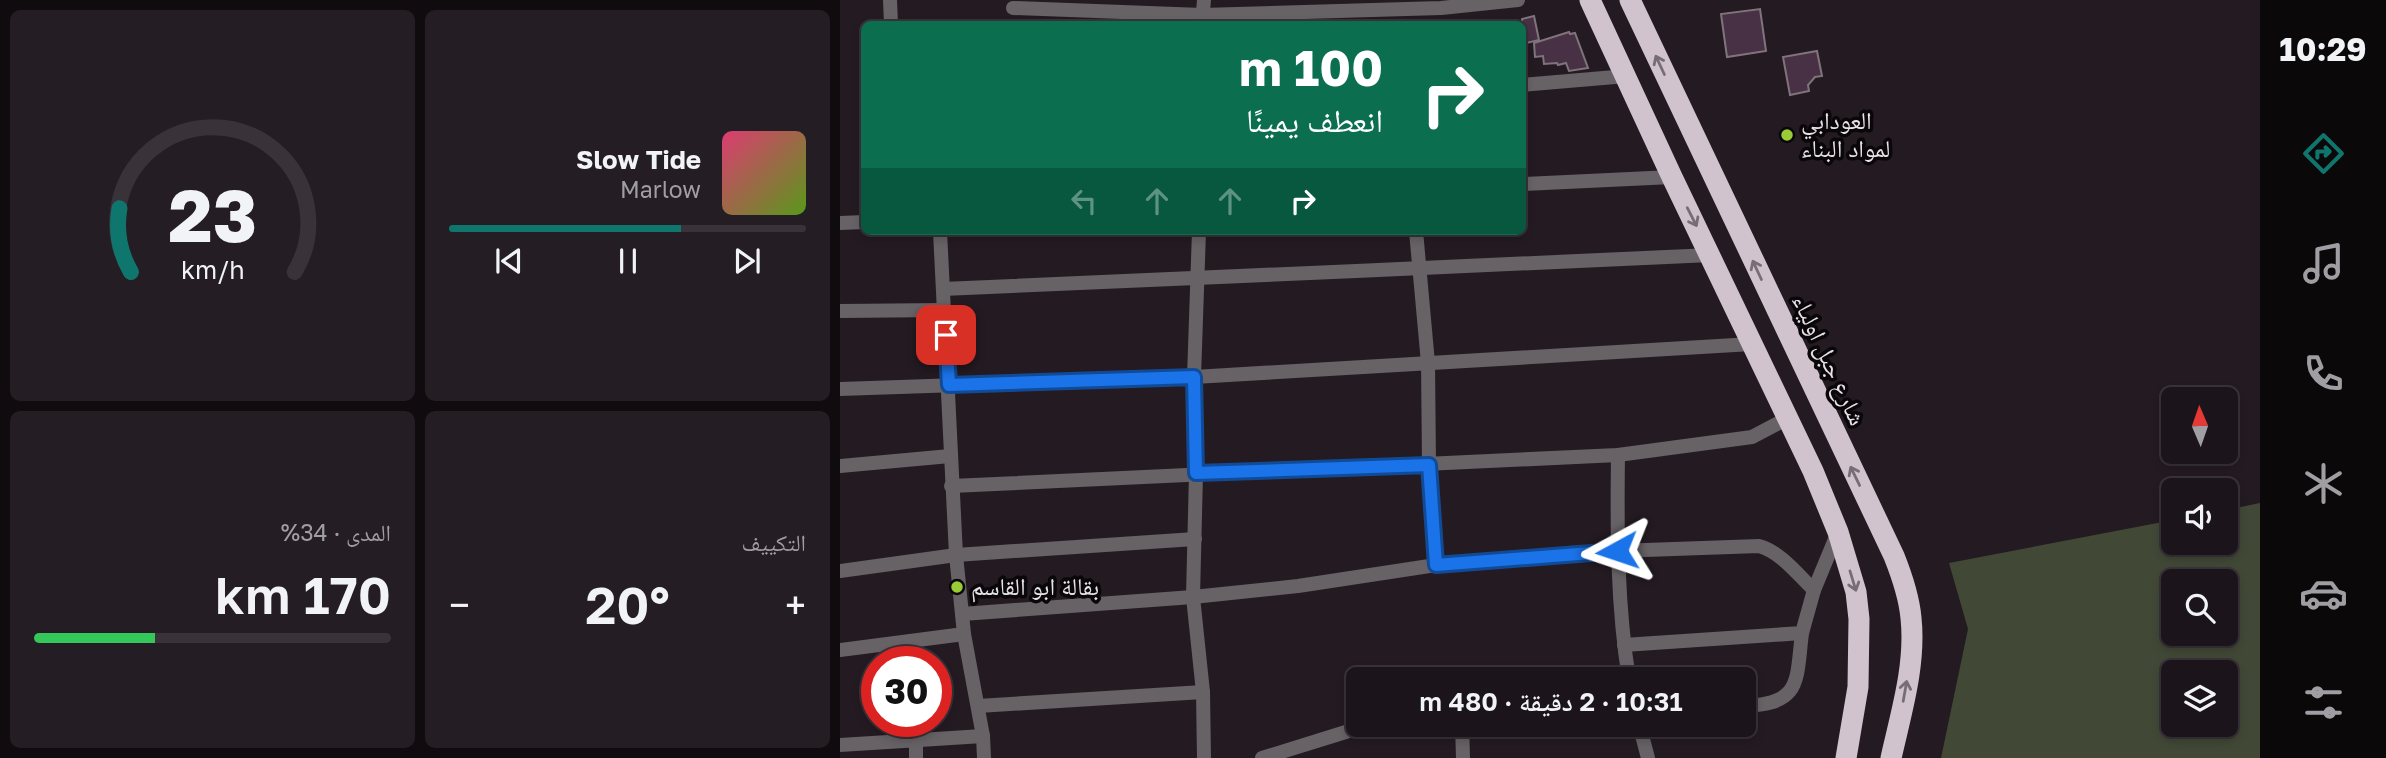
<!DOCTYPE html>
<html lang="ar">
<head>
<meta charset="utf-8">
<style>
  body { margin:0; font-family:"Golos Text","Noto Naskh Arabic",sans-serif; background:#241d23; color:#f1f3f6; direction:rtl; height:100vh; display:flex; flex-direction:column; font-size:26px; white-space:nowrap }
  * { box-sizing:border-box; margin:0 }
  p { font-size:23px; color:#a09ea2 }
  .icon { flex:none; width:38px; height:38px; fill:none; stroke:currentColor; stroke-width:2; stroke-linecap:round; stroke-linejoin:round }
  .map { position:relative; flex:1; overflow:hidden; direction:ltr }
  .side { display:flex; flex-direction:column; gap:10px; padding:10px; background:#0f0b0e; width:840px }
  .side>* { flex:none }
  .hud { position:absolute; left:21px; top:21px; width:665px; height:214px; border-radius:10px; box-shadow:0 4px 10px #0003,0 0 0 2px #393339; direction:rtl; background:#0b6e4f; color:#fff; overflow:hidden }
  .needle { width:46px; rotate:358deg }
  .controls { position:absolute; left:1321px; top:387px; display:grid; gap:14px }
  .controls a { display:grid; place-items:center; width:77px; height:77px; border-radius:10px; background:#1b141a; box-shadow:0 4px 10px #0003,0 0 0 2px #393339; font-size:35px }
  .speed { position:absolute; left:21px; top:646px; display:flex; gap:14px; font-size:35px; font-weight:700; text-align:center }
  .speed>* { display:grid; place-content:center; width:91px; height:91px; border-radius:50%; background:#1b141a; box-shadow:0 4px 10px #0003,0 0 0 2px #393339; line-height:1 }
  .speed .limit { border:10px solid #d22; background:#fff; color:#111 }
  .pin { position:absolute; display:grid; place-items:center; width:60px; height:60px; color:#fff; margin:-30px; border-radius:14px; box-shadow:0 4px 10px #0006 }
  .me { position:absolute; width:77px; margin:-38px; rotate:265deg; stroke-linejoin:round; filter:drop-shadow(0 0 5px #0008) }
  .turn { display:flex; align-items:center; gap:24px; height:147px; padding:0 28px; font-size:32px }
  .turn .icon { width:91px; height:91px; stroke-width:2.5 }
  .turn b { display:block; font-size:49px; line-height:60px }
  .lanes { display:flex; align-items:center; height:66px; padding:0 28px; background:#0003; justify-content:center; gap:35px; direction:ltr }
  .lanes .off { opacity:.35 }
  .big { font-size:52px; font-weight:600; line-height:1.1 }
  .side .card { flex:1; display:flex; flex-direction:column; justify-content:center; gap:10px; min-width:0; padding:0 24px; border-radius:10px; background:#241d23 }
  .side .dial { align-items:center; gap:0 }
  .dial svg { height:182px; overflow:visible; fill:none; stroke:#393339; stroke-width:7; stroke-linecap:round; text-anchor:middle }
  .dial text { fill:#f1f3f6; stroke:none }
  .song { display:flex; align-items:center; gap:21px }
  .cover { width:84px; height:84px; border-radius:10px; background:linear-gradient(135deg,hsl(340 70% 55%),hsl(90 70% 35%)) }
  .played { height:7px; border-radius:4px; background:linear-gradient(90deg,#0f766e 65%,#393339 65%) }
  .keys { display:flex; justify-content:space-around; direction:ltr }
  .heat { display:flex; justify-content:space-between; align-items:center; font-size:38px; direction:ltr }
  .charge { height:10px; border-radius:5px; background:linear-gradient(90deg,#34c759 34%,#393339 0) }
  .side .tiles { flex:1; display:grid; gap:10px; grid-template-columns:repeat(2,1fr) }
  .trip { position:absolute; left:506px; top:667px; width:410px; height:70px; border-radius:10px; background:#1b141a; box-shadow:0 4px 10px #0003,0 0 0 2px #393339; font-weight:600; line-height:70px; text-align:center; direction:rtl }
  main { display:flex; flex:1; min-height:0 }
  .tab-bar { display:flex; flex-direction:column; width:126px; justify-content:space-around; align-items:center; background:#0b080a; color:#a09ea2 }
  .tab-bar .icon { width:49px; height:49px }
  .tab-bar .current { color:#0f766e }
  .tab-bar b { font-size:32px; color:#f1f3f6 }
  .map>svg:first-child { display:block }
  .green { fill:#414836; fill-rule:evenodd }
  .building { fill:#483045; stroke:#7f737c; stroke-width:2 }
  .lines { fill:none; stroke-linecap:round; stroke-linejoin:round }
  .street { stroke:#676266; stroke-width:14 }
  .highway { stroke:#d0c3cd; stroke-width:21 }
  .oneway { stroke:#776e75 }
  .route-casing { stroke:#114b97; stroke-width:18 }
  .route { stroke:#1a73e8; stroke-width:12 }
  .poi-dot { fill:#9acb34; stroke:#0a070a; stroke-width:2.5 }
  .labels { text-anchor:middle; stroke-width:7; stroke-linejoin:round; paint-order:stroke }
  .poi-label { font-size:24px; fill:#e9e2e8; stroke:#0a070a; text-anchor:start }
  .street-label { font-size:24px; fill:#e9e2e8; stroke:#0a070a }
</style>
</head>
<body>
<main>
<nav class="tab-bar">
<b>10:29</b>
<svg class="icon current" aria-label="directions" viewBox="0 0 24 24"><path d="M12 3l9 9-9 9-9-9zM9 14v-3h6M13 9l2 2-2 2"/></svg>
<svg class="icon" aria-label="music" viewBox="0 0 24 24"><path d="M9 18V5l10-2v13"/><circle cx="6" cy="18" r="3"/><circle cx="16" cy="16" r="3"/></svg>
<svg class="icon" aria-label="phone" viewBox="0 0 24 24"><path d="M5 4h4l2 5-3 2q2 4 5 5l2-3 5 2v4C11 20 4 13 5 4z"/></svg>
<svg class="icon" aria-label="climate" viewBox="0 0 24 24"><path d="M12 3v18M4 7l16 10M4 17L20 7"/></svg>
<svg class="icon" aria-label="car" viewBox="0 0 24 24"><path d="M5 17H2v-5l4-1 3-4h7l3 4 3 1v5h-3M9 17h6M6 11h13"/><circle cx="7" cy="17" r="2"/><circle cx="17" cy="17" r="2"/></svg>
<svg class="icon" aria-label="filters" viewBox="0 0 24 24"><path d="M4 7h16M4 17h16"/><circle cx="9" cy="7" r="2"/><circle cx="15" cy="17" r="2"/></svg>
</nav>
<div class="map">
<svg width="1420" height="758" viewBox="0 0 1420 758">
  <rect width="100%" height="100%" fill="#241b22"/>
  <path class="green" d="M1420 503V758H1101L1128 629 1109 563 1333 520 1334 542H1386V510ZM1334 581H1386V634H1334ZM1334 672H1386V724H1334Z"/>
  <g class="building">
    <path d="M920 9 926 51 887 57 881 14Z"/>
    <path d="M694 16 699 40 682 44V19Z"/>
    <path d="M729 32 730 34 735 33 748 68 729 71 726 63 718 65 717 63 704 64 703 56 695 57 694 43Z"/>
    <path d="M977 51 982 76 975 77 968 85 969 91 950 95 943 57Z"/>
  </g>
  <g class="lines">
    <g class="street">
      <path d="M50 0 51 24"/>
      <path d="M173 8 362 15 601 8 678 0"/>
      <path d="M362 23 364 0"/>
      <path d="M682 85 787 76"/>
      <path d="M682 184 832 177"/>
      <path d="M0 223 24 222"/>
      <path d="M100 231 116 555 124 634 143 736 144 758"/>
      <path d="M359 231 354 377 356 473 353 597 363 692 364 758"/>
      <path d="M576 231 588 363 589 465 596 565"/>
      <path d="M103 289C359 280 615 265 871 255"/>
      <path d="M0 311 104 310"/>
      <path d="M0 389 354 377 912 344"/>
      <path d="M778 455C777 530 777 605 789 679"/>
      <path d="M0 466 110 456"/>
      <path d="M111 486 778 455 912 437 948 418"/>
      <path d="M0 571 116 555 355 539"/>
      <path d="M122 614 353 597 458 586 596 565 777 551 919 546C941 552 958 575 974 590"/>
      <path d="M784 645 962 633 974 590 998 532"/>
      <path d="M0 650 124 634"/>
      <path d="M138 706 363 692"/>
      <path d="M903 706C962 704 956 682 962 633"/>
      <path d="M622 724 623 758"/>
      <path d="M799 724 808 758"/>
      <path d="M76 740V758"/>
      <path d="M0 745 143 736"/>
      <path d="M422 758 525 726 541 724"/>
    </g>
    <g class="highway">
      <path d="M750 0 832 177 973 471 998 532 1016 592 1019 619 1018 687 1006 758"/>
      <path d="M790 0 1054 556C1062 576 1069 596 1071 618 1076 665 1061 713 1051 758"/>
    </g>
  </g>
  <defs><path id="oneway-shaft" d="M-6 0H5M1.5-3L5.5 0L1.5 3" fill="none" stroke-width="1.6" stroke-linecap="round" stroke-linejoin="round" transform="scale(1.75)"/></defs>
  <g class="oneway">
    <use href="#oneway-shaft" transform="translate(820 65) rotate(-115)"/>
    <use href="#oneway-shaft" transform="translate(852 217) rotate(63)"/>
    <use href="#oneway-shaft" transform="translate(917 270) rotate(-115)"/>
    <use href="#oneway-shaft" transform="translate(1015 476) rotate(-116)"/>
    <use href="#oneway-shaft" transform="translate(1013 581) rotate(73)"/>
    <use href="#oneway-shaft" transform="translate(1065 691) rotate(-80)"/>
  </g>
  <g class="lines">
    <defs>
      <path id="route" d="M106 335 109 385 354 377 356 473 589 465 596 565 777 551"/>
    </defs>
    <use href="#route" class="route-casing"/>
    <use href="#route" class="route"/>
  </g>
  <g class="poi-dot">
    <circle cx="947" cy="135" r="7"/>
    <circle cx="117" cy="587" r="7"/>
  </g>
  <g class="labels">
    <g class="poi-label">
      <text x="961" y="129">العودابي<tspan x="961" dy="28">لمواد البناء</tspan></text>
      <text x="131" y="595">بقالة ابو القاسم</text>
    </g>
    <g class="street-label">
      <text transform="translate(989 360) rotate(65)" y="8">شارع جبل اولياء</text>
    </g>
  </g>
</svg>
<div class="controls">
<a><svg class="needle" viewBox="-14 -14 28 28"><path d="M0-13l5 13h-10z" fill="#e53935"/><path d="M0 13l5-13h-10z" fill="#a09ea2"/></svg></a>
<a><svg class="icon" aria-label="sound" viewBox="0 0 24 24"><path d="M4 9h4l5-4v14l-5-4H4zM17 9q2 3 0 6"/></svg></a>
<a><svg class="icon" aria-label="search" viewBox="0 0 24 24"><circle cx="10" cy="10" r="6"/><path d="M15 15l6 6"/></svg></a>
<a><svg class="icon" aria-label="layers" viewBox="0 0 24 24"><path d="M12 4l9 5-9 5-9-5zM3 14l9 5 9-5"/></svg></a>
</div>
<div class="speed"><div class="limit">30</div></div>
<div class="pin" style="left:106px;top:335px;background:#d93025"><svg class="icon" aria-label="arrive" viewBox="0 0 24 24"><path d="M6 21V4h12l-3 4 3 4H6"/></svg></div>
<svg class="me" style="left:777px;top:551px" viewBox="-20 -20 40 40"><path d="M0-17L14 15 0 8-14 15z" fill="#1a73e8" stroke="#fff" stroke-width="4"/></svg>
<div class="trip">10:31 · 2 دقيقة · 480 m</div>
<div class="hud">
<div class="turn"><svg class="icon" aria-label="right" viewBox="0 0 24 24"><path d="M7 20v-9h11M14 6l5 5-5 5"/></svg><div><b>100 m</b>انعطف يمينًا</div></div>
<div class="lanes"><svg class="icon off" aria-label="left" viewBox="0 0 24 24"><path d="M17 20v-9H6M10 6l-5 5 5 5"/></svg><svg class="icon off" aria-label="ahead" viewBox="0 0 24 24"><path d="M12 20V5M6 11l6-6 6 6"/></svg><svg class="icon off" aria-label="ahead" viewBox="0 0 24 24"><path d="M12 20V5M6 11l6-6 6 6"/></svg><svg class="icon" aria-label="right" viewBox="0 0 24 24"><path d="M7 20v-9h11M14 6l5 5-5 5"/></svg></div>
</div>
</div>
<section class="side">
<div class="tiles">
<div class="card">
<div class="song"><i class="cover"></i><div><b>Slow Tide</b><p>Marlow</p></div></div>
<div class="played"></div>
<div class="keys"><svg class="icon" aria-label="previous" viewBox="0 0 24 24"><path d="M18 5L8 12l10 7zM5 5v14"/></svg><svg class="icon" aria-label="pause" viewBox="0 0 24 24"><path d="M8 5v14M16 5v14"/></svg><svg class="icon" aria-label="next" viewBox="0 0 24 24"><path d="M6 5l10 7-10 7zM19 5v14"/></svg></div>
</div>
<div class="card dial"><svg viewBox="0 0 100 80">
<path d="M14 69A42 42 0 1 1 86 69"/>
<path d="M14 69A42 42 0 0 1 9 41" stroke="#0f766e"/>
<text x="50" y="56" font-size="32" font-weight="700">23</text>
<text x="50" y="72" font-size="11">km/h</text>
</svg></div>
<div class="card"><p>التكييف</p>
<div class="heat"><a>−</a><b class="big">20°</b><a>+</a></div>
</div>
<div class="card"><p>المدى · 34%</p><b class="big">170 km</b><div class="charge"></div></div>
</div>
</section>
</main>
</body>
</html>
